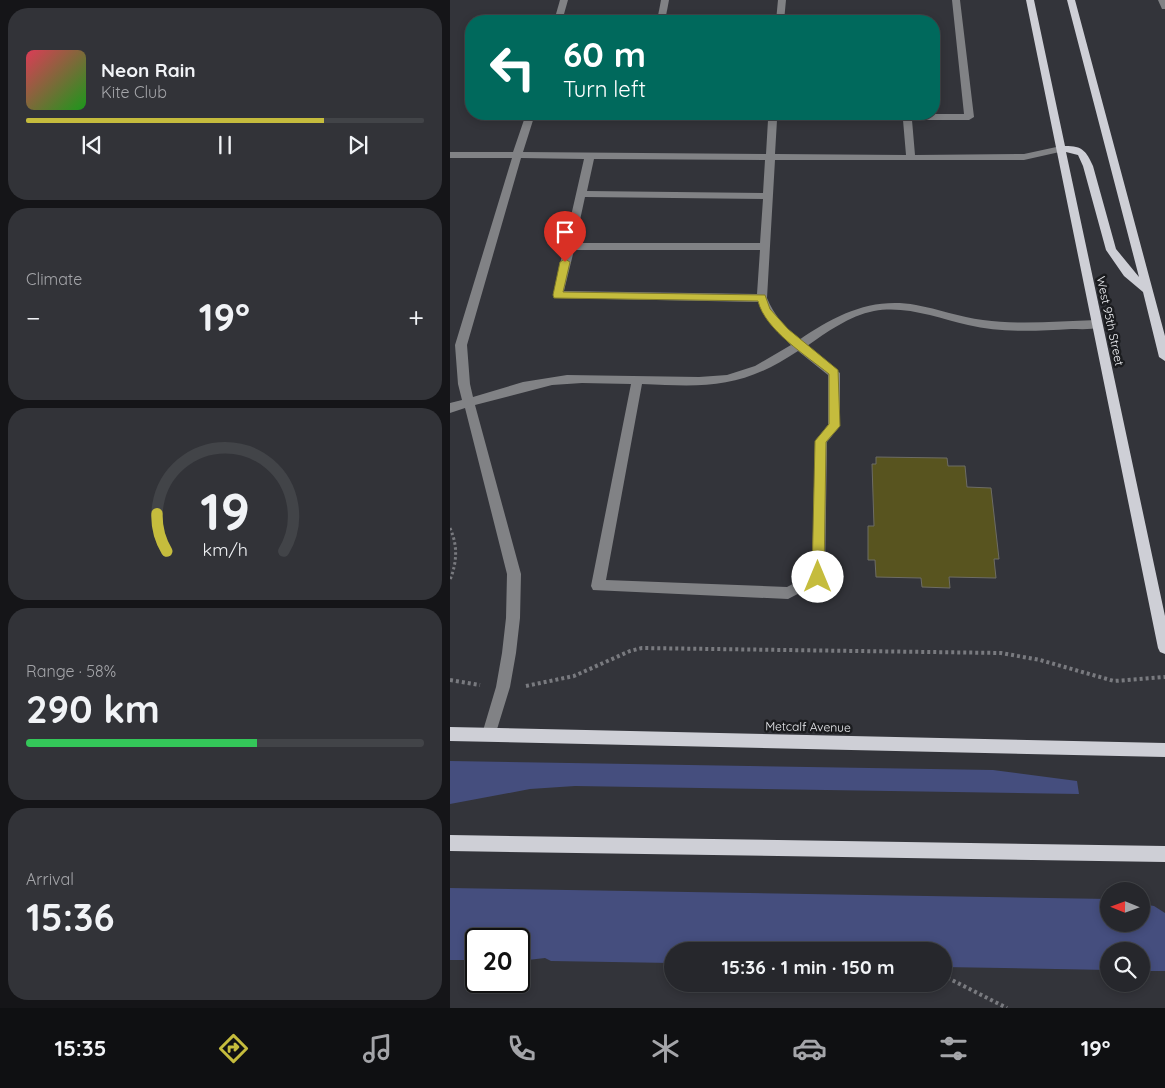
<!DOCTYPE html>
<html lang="en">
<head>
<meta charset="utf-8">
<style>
  body { margin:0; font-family:Quicksand,sans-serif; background:#323338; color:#f1f3f6; height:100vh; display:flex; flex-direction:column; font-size:19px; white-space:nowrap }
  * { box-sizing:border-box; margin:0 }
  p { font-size:16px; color:#a4a5a9 }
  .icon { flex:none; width:28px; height:28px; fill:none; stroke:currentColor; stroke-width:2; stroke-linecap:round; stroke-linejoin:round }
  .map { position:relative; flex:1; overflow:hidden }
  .side { display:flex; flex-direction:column; gap:8px; padding:8px; background:#151518; width:450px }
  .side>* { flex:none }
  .guide { position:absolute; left:15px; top:15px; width:475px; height:105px; border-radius:20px; box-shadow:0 2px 8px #0003,0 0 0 1px #424448; background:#00695c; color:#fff; overflow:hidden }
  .needle { width:32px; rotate:271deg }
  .fabs { position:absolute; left:650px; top:882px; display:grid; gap:10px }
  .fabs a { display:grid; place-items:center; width:50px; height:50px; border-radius:50%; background:#26272c; box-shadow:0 2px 8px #0003,0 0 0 1px #424448; font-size:25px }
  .speed { position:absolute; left:15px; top:928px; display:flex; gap:10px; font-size:25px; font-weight:700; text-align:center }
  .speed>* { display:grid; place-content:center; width:65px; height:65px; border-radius:50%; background:#26272c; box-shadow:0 2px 8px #0003,0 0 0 1px #424448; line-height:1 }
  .speed .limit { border:2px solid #111; border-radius:8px; background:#fff; color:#111 }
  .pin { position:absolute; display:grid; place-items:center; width:42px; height:42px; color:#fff; margin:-51px -21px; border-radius:50% 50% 50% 0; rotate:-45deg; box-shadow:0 0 5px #0007 }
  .pin .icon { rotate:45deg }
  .me { position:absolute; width:55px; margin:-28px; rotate:0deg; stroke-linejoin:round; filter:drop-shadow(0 0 4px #0008) }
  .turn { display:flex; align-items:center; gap:18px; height:105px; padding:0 15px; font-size:22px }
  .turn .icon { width:65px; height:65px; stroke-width:2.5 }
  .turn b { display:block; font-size:35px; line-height:42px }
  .big { font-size:38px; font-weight:800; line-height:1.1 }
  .side .card { flex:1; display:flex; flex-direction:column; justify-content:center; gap:8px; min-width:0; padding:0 18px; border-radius:20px; background:#323338 }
  .side .dial { align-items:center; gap:0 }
  .dial svg { height:130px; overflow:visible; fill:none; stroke:#424448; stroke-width:7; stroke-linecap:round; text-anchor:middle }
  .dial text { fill:#f1f3f6; stroke:none }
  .song { display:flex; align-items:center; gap:15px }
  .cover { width:60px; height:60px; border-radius:8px; background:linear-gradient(135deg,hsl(350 70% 55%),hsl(120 70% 35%)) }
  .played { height:5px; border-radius:2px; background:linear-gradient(90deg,#c5bc3d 75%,#424448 75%) }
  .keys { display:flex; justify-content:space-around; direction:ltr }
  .heat { display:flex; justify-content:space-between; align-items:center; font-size:28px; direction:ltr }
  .charge { height:8px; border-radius:4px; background:linear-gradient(90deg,#34c759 58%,#424448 0) }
  .trip { position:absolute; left:214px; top:942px; width:288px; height:50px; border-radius:25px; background:#26272c; box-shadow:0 2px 8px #0003,0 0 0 1px #424448; font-weight:800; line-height:50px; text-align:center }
  .menu { display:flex; height:80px; justify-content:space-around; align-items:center; background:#0f1012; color:#a4a5a9 }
  .menu .icon { width:35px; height:35px }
  .menu .current { color:#c5bc3d }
  .menu b { font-size:22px; color:#f1f3f6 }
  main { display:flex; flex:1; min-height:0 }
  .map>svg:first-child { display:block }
  .green { fill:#454e7e }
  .building { fill:#58541f; stroke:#6d6c65 }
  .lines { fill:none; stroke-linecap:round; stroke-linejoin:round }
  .path-far1 { stroke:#797a7f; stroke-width:3; stroke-dasharray:2.5 2.5; stroke-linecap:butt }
  .path { stroke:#797a7f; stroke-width:4; stroke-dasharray:3 3; stroke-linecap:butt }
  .minor { fill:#818285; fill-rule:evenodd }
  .major { fill:#cecfd6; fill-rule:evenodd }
  .route { fill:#c5bc3d; stroke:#807a28 }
  .labels { text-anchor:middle; stroke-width:5; stroke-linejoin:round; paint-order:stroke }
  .street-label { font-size:12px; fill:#f1f2f6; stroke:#1b1c1f }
</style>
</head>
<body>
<main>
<section class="side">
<div class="card">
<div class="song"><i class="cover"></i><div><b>Neon Rain</b><p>Kite Club</p></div></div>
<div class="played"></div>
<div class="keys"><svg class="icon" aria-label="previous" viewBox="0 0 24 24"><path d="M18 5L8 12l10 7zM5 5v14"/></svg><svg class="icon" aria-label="pause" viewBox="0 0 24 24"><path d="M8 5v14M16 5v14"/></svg><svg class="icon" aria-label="next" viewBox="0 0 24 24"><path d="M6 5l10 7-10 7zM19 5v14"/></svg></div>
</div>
<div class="card"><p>Climate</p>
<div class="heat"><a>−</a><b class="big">19°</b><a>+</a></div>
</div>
<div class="card dial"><svg viewBox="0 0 100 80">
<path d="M14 69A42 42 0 1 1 86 69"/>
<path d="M14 69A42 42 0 0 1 8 46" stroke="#c5bc3d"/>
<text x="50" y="56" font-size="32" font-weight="700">19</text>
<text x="50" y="72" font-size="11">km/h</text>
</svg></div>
<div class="card"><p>Range · 58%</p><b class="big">290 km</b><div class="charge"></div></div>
<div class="card"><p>Arrival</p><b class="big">15:36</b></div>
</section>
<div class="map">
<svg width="715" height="1008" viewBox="0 0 715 1008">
  <rect width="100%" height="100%" fill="#33343a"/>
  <g class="green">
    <path d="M0 761 543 770 627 781 629 794 125 786 80 789 0 804Z"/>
    <path d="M0 888 659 899V924H691V904L704 906 715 913V971H691V951H659V970L493 967 492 951H222V963L101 961 95 958 69 961V939H26V960H0Z"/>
  </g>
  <path class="building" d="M426 457 497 458 498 466H515L517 487 541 488 549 559H544L546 578 499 577 500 588 472 587 471 578 426 577 425 560H418V526H424L422 464H426Z"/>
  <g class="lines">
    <path class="path-far1" d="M0 528C8 546 7 562 0 580"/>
    <g class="path">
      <path d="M0 680 30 685"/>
      <path d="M76 686 124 676 180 651 192 648 551 653 590 660 664 681 715 677"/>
      <path d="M492 975 557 1008"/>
    </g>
    <g class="minor">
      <path d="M110 0H118L112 21H104Z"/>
      <path d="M211 0H219L215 21H207Z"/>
      <path d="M328 0H336L334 21H326Z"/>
      <path d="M502 0H510L524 117 519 120H462L465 155 574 154 611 146 616 149 614 151 574 160H325L317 298C324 315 335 328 349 340 386 315 421 297 466 305 488 309 510 317 533 320 570 325 609 321 647 320L651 321 652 324 651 327C641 330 630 329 621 329 586 331 551 333 518 325 488 318 455 305 424 311 399 316 377 332 357 346L390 373V426L377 442 375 577 373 581 338 599 143 590 141 586 181 384 132 383 102 385 25 405 71 574 70 618 66 653 60 687 44 739 39 741 34 739 32 734 46 687 52 653 56 618 57 574 15 408 0 413V403L12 400 8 384 5 345 62 158H0V152H63L76 114H85L73 152 316 154 318 120 195 117 190 114H514ZM327 120H453L456 155 325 154ZM71 158 134 159 103 295 104 298 308 302 319 322 341 345 305 366 277 375 249 377 117 375 73 382 23 397 20 384 17 345ZM144 159 315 160 313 193 137 191ZM135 197 313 199 310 243H125ZM124 250H310L307 294 114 291ZM348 351 378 375V425L365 441 362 574 337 587 156 580 192 384C257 387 291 389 348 351Z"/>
      <path d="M708 0H715V9H712Z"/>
    </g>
    <g class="major">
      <path d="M576 0H584L615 146C633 146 636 151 643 166L666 249 689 277 617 0H625L715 336V361L709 357 693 292 674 276 656 250 633 166 628 155 616 152 715 616V654L710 652 708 648Z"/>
      <path d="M0 727 715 743V757L0 741Z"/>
      <path d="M0 835 715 846V862L0 851Z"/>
    </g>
  </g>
  <path class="route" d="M115 259 120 262 113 292 315 295 320 309 338 329 388 370 390 426 376 442 374 577 373 581 368 582 364 581 362 577 365 441 379 424V374C357 356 315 330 308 301L104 298 103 295 110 262Z"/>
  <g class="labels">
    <g class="street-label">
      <text transform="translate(660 321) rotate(78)" y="4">West 95th Street</text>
      <text transform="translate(358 727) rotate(1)" y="4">Metcalf Avenue</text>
    </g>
  </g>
</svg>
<div class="fabs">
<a><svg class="needle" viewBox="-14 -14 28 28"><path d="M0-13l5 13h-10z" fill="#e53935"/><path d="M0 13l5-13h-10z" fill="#a4a5a9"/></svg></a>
<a><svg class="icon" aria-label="search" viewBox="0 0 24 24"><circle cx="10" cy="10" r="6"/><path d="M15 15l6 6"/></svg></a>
</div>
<div class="speed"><div class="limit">20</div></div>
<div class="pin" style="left:115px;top:262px;background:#d93025"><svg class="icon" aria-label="arrive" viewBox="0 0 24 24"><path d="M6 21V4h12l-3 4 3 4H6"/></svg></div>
<svg class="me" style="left:368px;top:577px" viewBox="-20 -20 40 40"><circle r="19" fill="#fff"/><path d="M0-13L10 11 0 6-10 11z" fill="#c5bc3d"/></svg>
<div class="trip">15:36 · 1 min · 150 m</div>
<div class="guide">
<div class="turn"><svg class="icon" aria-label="left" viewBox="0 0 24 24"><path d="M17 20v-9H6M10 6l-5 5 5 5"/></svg><div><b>60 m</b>Turn left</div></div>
</div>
</div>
</main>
<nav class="menu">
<b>15:35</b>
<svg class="icon current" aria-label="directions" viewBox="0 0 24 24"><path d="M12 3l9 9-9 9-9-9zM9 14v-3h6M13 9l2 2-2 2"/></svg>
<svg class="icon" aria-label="music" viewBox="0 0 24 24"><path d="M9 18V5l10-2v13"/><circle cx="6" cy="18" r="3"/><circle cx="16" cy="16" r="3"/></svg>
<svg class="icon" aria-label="phone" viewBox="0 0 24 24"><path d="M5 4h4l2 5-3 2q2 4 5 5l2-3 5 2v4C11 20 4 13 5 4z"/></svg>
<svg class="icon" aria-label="climate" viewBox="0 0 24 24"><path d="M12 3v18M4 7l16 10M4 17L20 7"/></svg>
<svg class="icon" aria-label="car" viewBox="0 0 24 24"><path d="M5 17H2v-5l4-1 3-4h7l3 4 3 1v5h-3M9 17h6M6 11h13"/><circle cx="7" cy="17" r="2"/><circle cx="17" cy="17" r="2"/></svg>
<svg class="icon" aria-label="filters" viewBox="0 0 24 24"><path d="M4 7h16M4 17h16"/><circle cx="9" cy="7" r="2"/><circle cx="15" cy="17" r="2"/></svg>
<b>19°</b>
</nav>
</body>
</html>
